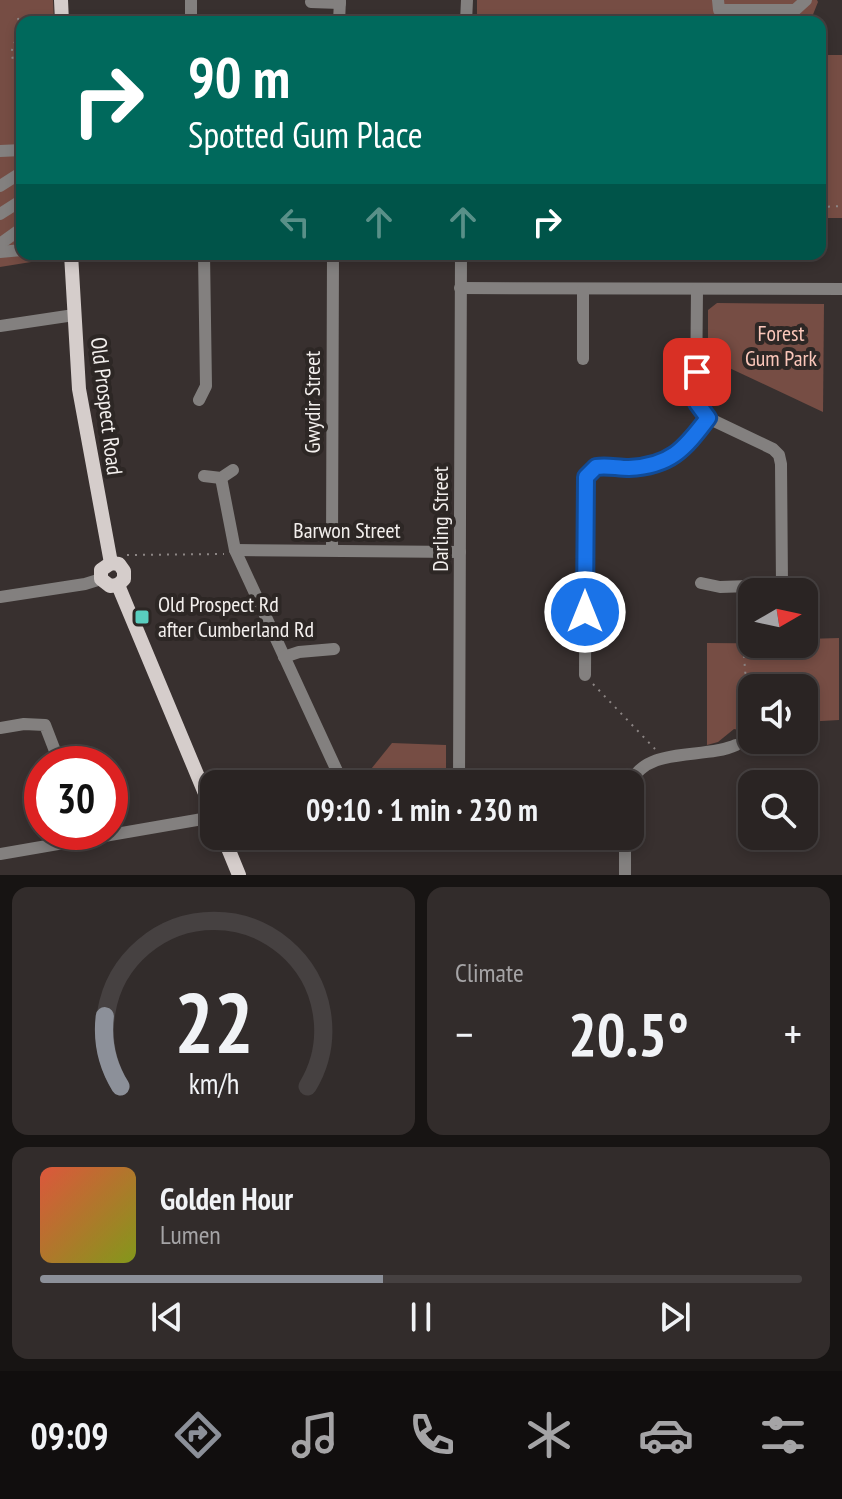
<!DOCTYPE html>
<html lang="en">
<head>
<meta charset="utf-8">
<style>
  body { margin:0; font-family:"PT Sans Narrow",sans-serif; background:#322c2b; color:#f1f3f6; height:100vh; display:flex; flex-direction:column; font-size:30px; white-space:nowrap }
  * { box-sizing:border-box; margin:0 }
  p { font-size:26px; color:#a5a4a6 }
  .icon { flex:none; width:44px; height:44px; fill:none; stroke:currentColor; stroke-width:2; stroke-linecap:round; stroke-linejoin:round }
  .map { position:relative; height:875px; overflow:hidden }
  .drawer { display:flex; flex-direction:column; gap:12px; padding:12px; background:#171413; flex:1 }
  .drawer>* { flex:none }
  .guide { position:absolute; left:16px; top:16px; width:810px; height:244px; border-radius:16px; box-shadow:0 4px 12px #0003,0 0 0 2px #464141; background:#00695c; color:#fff; overflow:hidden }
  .needle { width:52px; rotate:81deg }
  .tools { position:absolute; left:738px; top:578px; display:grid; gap:16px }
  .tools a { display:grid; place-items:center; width:80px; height:80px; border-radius:16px; background:#2a2423; box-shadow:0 4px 12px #0003,0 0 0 2px #464141; font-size:40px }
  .speed { position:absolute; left:24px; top:746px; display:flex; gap:16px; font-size:40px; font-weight:700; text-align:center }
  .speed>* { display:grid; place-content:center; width:104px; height:104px; border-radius:50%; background:#2a2423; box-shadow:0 4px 12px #0003,0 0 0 2px #464141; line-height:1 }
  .speed .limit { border:12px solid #d22; background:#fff; color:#111 }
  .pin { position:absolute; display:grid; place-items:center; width:68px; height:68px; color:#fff; margin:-34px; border-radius:16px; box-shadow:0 4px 12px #0006 }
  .me { position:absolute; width:88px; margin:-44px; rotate:0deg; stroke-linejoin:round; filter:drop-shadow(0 0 6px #0008) }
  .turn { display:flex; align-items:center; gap:28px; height:168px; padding:0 40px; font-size:36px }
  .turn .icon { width:104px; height:104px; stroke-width:2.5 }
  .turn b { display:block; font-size:56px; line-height:68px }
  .lanes { display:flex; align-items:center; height:76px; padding:0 40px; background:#0003; justify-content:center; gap:40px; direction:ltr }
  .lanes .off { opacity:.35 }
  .big { font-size:60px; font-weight:600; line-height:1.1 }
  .drawer .tile { flex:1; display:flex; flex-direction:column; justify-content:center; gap:12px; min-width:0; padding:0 28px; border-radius:16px; background:#322c2b }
  .drawer .dial { align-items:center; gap:0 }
  .dial svg { height:208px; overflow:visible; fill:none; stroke:#464141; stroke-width:7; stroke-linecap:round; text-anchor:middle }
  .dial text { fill:#f1f3f6; stroke:none }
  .song { display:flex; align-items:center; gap:24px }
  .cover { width:96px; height:96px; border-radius:12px; background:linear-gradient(135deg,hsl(10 70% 55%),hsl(70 70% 35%)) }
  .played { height:8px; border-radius:4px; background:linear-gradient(90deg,#8c9099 45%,#464141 45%) }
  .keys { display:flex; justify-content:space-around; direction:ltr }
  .heat { display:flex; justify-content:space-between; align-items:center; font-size:44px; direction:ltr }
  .drawer .tiles { flex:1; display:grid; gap:12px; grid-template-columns:1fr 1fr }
  .tile:last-child { grid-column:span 2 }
  .trip { position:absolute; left:200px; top:770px; width:444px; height:80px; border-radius:16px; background:#2a2423; box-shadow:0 4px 12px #0003,0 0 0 2px #464141; font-weight:600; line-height:80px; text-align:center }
  .tabs { display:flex; height:128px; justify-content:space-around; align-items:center; background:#110e0e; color:#a5a4a6 }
  .tabs .icon { width:56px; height:56px }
  .tabs .active { color:#8c9099 }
  .tabs b { font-size:36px; color:#f1f3f6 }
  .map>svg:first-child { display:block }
  .green { fill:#764d44 }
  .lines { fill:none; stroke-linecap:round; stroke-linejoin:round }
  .path { stroke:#8c8584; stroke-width:2; stroke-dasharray:2 6; stroke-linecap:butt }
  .minor { stroke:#83807f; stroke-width:12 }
  .major { stroke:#d5cdcb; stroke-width:14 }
  .route-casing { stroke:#114b97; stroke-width:20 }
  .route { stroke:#1a73e8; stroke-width:14 }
  .poi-dot { fill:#59cebf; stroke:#2d2725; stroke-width:3 }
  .labels { text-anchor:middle; stroke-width:8; stroke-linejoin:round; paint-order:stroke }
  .park-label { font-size:22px; fill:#fbc7ba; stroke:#2d2725 }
  .street-label { font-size:22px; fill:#f3efed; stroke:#2d2725 }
  .poi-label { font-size:22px; fill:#f3efed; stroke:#2d2725; text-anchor:start }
</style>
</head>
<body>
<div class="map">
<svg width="842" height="875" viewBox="0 0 842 875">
  <rect width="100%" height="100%" fill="#38302f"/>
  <g class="green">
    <path d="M0 0H53L54 22H22V254H56V258L0 267Z"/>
    <path d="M477 0H817L818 2 810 22H477Z"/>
    <rect x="820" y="55" width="22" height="163"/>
    <path d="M717 303 824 304 823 412 708 358V310Z"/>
    <path d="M804 636 806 639 839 638V720L804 722V688H752V729L748 732 734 729 718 742 707 745V643L804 644Z"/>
    <path d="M392 743 446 745V784H359Z"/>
  </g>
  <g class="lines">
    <g class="path">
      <path d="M18 18C22 38 10 44 12 55 13 63 19 72 22 79"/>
      <path d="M820 207 842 206"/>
      <path d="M127 555 224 554"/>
      <path d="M593 684 655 749"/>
      <path d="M738 736 748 707 744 656 753 645 762 644"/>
    </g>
    <g class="minor">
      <path d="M718 0 719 10H795L806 0"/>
      <path d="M311 2 340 3"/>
      <path d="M191 22V0"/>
      <path d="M339 22 340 0"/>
      <path d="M466 22 467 0"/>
      <path d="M0 151 22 150"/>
      <path d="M0 186 22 172"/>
      <path d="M0 214 22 200"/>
      <path d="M0 244 22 228"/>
      <path d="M0 252 22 250"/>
      <path d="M460 288 842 289"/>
      <path d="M583 289V359"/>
      <path d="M697 289 696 399 700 411 708 418 773 449 779 455 781 464 782 585 720 587 701 583"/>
      <path d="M0 326 74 315"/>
      <path d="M199 400 206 386 204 254"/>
      <path d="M204 476 221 478 233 470"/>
      <path d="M221 478 235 550 343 784"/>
      <path d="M235 550 460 552"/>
      <path d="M332 550 333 254"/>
      <path d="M0 597 85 584 101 579"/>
      <path d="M284 657 299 652 334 649"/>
      <path d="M585 675 586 477 596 467C607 465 617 468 629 468 670 466 685 450 708 418"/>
      <path d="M0 728 24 724 45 725 60 764"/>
      <path d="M459 784 461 254"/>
      <path d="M630 784C646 745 704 760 736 745"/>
      <path d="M0 854 214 817"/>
      <path d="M625 875V836"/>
    </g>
    <g class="major">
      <path d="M61 0 62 22"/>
      <path d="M71 254 79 389 111 563"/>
      <path d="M111 563 101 570V579L110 586 118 585"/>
      <path d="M111 563 119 564 124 571V579L118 585"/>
      <path d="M118 585 214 815"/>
      <path d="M223 836 239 875"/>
    </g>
  </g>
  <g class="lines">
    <defs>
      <path id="route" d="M585 612 586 477 596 467C607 465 617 468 629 468 670 466 684 450 708 418L697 403V372"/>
    </defs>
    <use href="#route" class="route-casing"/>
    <use href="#route" class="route"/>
  </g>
  <rect class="poi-dot" x="134" y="609" width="16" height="16" rx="4"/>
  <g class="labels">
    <g class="park-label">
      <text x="781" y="341">Forest<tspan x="781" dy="25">Gum Park</tspan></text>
    </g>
    <g class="street-label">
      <text transform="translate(312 402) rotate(-90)" y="8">Gwydir Street</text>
      <text transform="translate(107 406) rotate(83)" y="8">Old Prospect Road</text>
      <text transform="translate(440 519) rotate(-90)" y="8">Darling Street</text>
      <text x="347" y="538">Barwon Street</text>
    </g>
    <g class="poi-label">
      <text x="158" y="612">Old Prospect Rd<tspan x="158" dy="25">after Cumberland Rd</tspan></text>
    </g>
  </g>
</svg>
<div class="tools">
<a><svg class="needle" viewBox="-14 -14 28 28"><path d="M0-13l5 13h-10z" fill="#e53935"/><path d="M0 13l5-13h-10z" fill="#a5a4a6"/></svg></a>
<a><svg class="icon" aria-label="sound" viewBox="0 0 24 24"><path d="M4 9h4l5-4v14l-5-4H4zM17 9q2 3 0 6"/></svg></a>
<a><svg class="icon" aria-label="search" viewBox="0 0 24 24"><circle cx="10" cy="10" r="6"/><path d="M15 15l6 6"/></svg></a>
</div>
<div class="speed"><div class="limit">30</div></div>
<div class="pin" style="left:697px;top:372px;background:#d93025"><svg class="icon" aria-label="arrive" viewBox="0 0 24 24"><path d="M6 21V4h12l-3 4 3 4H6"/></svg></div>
<svg class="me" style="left:585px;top:612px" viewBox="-20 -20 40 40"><circle r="17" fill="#1a73e8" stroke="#fff" stroke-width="3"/><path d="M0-11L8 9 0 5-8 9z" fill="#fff"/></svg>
<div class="trip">09:10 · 1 min · 230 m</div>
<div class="guide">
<div class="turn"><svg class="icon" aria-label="right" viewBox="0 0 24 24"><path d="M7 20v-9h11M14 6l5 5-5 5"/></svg><div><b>90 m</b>Spotted Gum Place</div></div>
<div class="lanes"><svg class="icon off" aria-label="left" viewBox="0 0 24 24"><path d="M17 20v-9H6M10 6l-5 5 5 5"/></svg><svg class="icon off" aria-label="ahead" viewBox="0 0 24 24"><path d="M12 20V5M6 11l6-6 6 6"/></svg><svg class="icon off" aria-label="ahead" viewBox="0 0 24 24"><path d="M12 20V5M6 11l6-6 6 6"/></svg><svg class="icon" aria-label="right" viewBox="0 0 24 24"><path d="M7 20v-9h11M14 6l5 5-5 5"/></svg></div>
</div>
</div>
<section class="drawer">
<div class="tiles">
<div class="tile dial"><svg viewBox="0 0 100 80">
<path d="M14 69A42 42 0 1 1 86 69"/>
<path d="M14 69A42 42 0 0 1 8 42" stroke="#8c9099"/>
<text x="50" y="56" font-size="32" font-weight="700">22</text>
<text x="50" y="72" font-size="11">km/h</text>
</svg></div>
<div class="tile"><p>Climate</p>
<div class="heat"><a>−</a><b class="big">20.5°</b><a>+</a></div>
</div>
<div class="tile">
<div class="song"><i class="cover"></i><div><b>Golden Hour</b><p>Lumen</p></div></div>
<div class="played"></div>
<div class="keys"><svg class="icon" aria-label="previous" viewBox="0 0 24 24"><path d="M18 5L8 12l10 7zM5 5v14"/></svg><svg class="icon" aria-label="pause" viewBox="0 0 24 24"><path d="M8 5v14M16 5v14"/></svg><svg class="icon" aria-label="next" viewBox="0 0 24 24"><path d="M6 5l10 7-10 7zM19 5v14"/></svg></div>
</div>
</div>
</section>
<nav class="tabs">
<b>09:09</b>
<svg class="icon active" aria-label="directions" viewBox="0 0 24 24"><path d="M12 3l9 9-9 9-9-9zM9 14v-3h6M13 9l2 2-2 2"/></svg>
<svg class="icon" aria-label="music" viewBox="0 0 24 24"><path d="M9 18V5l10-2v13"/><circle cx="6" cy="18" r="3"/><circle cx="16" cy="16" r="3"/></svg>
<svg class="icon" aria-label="phone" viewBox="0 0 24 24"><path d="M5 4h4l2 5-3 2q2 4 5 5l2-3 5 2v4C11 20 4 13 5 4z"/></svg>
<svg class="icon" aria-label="climate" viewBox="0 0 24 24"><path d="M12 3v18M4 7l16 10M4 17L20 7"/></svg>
<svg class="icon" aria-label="car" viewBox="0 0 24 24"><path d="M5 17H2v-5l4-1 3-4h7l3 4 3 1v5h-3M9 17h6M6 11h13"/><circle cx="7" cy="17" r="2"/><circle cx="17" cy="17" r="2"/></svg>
<svg class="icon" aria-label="filters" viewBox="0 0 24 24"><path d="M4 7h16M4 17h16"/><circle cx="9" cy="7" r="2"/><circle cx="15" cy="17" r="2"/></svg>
</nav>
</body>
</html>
